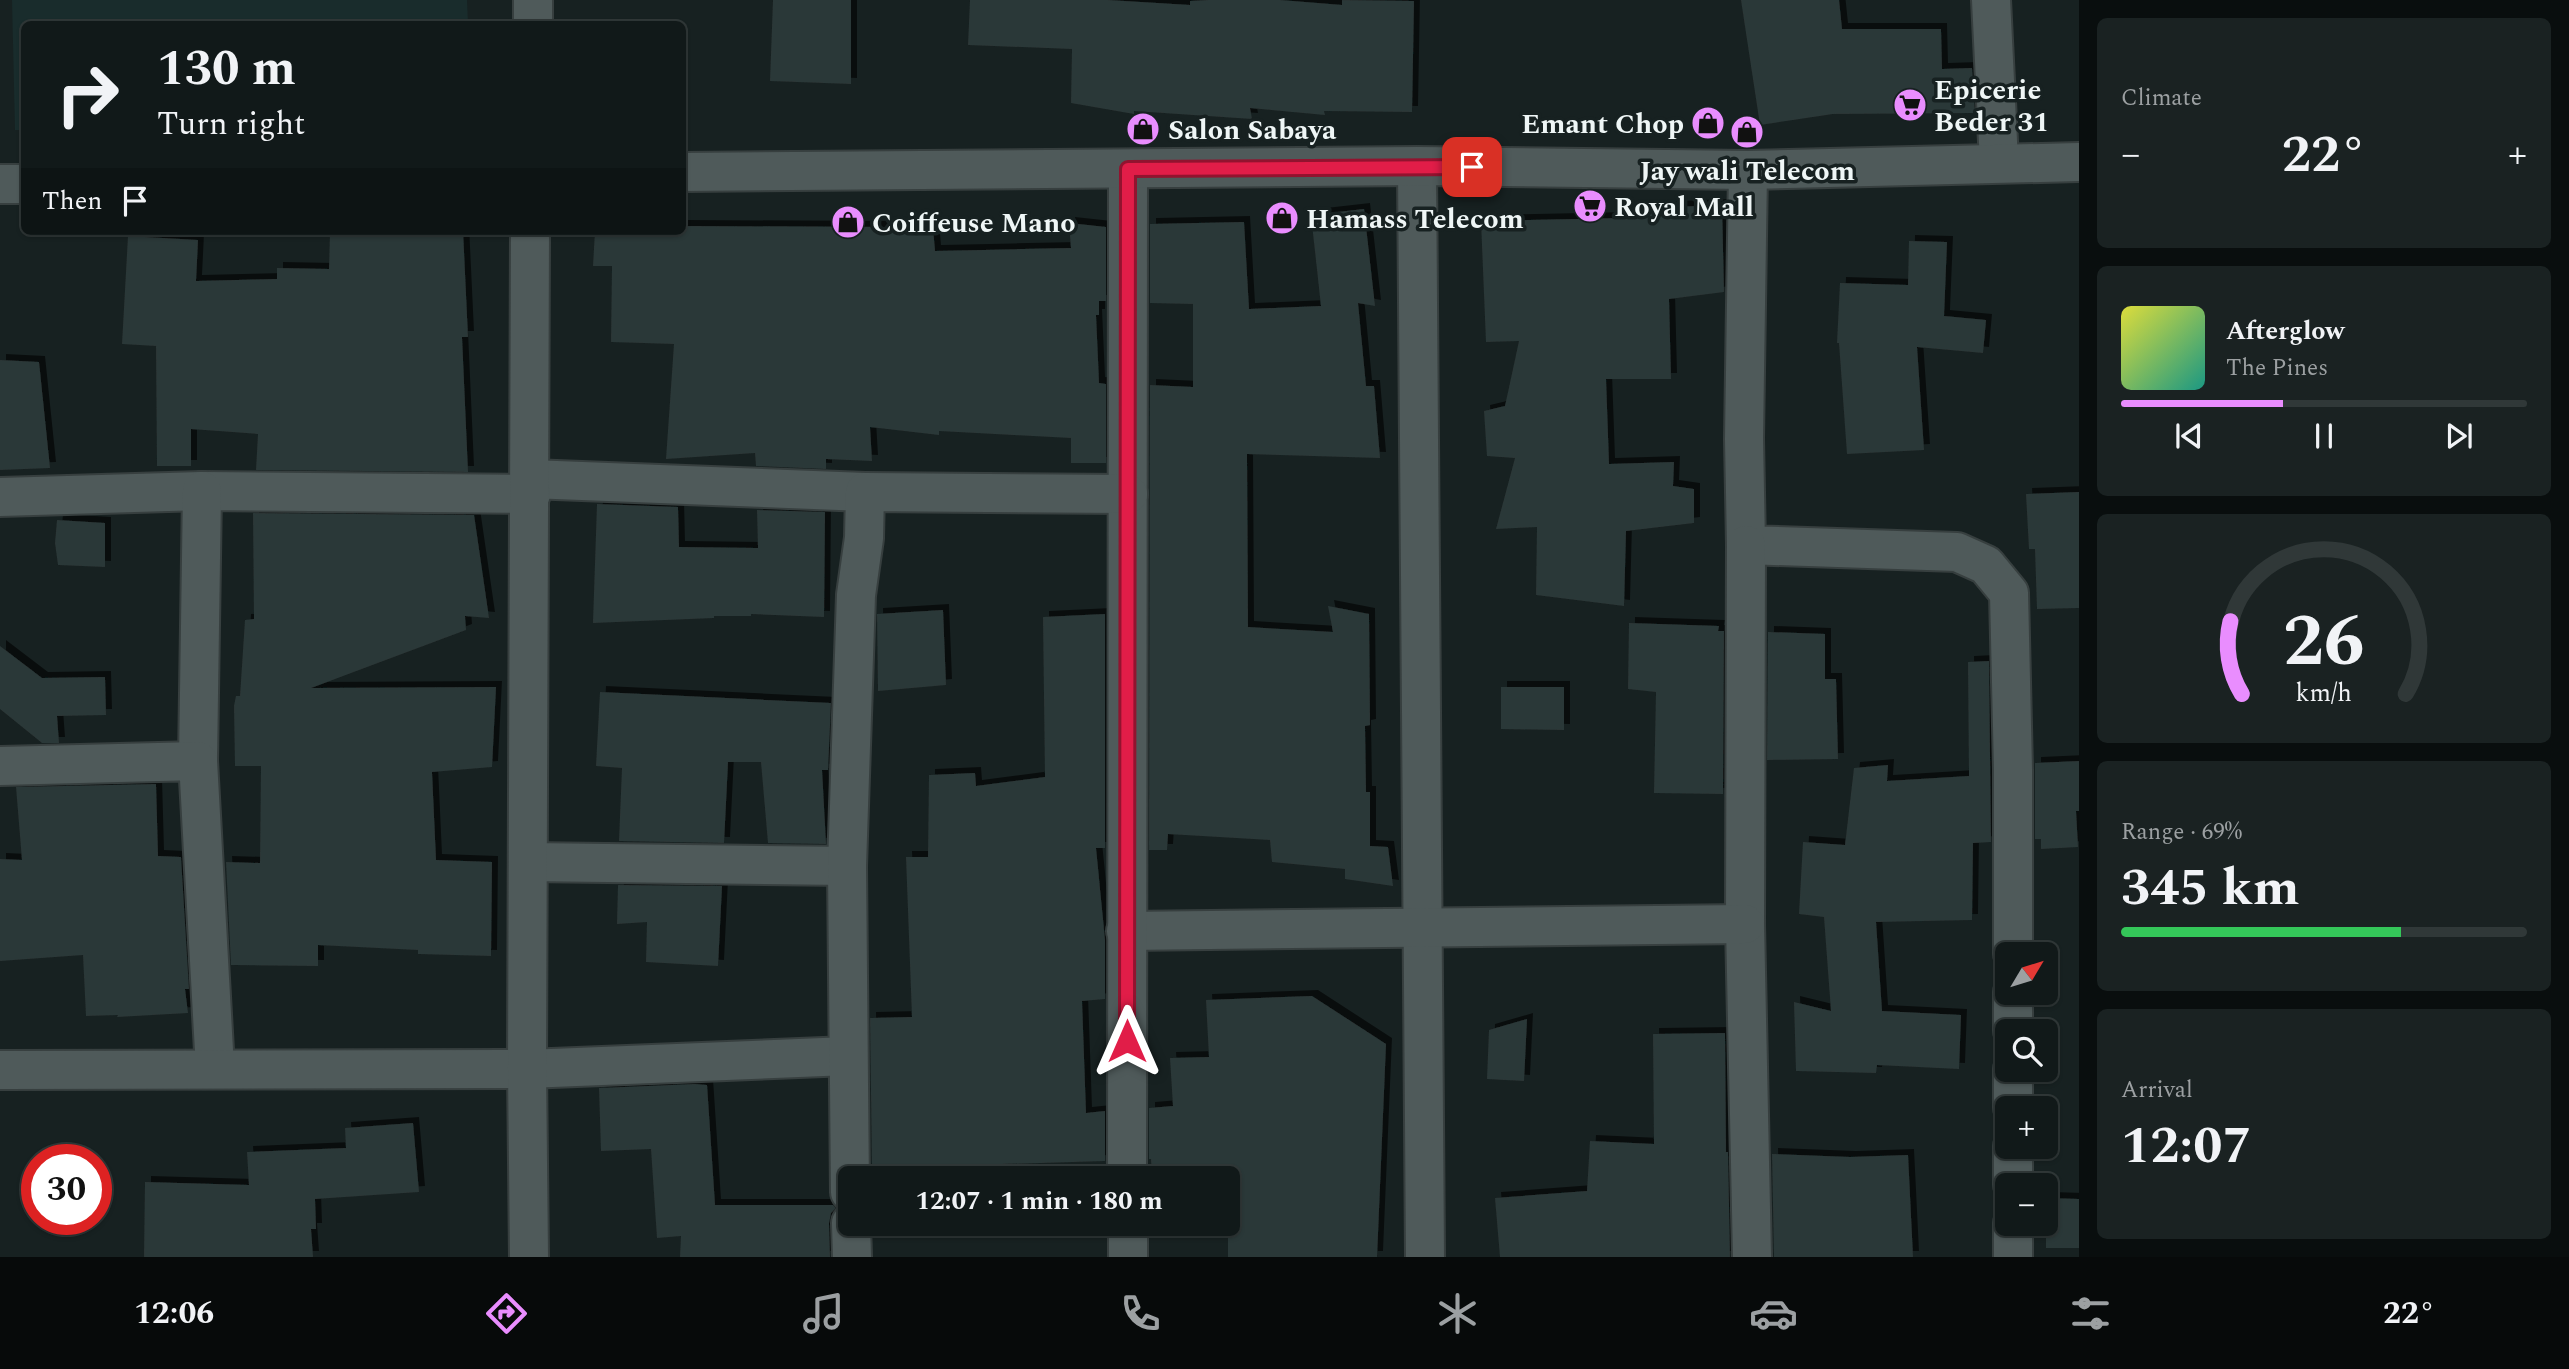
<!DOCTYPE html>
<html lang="en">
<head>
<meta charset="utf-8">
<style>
  body { margin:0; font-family:Spectral,serif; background:#1a2222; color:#f1f3f6; height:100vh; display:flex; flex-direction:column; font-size:26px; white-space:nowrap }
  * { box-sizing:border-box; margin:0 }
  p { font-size:23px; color:#9ca0a2 }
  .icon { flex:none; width:38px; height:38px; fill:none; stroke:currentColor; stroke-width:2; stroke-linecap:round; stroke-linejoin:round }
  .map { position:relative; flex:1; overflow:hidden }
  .details { display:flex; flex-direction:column; gap:18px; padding:18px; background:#090e0e; width:490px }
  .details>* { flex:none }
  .top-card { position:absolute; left:21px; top:21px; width:665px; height:214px; border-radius:10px; box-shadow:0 2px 5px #0004,0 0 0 2px #303838; background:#111919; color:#f1f3f6; overflow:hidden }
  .needle { width:46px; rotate:52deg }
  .fabs { position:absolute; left:1995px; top:942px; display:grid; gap:14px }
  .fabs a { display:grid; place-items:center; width:63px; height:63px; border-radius:10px; background:#111919; box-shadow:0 2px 5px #0004,0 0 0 2px #303838; font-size:35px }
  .speed { position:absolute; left:21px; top:1144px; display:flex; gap:14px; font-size:35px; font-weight:700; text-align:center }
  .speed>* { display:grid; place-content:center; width:91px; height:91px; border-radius:50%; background:#111919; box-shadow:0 2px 5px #0004,0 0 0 2px #303838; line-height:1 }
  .speed .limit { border:10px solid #d22; background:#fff; color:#111 }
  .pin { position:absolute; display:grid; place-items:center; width:60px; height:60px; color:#fff; margin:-30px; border-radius:14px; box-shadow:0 4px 10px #0006 }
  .me { position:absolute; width:77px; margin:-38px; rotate:0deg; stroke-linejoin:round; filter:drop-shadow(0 0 5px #0008) }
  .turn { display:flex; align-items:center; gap:24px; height:147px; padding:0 21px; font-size:32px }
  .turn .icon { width:91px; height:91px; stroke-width:2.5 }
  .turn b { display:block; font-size:49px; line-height:60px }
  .then { display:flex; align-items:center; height:66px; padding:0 21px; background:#0003; gap:14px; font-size:26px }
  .big { font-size:52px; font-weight:700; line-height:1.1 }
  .details .tile { flex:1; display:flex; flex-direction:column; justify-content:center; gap:10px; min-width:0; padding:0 24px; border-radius:10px; background:#1a2222 }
  .details .dial { align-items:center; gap:0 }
  .dial svg { height:182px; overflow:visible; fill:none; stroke:#303838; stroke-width:7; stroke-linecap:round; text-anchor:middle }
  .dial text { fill:#f1f3f6; stroke:none }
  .song { display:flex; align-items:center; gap:21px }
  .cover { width:84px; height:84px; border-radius:10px; background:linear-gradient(135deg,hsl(60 70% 55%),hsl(170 70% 35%)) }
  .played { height:7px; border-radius:4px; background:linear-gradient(90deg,#e98dfe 40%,#303838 40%) }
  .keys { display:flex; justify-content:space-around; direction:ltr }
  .heat { display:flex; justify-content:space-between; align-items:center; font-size:38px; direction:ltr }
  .charge { height:10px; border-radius:5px; background:linear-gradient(90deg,#34c759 69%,#303838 0) }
  .trip { position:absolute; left:838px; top:1166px; width:402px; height:70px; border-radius:10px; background:#111919; box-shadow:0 2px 5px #0004,0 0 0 2px #303838; font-weight:700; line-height:70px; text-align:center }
  .tab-bar { display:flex; height:112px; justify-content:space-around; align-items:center; background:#070a0a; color:#9ca0a2 }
  .tab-bar .icon { width:49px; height:49px }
  .tab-bar .on { color:#e98dfe }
  .tab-bar b { font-size:32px; color:#f1f3f6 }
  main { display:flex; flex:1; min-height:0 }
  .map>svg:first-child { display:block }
  .built { fill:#192c2c }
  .building { fill:#2c3737; filter:url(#shadow) }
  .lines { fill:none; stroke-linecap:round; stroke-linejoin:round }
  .minor-casing { stroke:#373f3f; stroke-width:42 }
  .tertiary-casing { stroke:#373f3f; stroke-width:42 }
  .minor { stroke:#4f5a5a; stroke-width:38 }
  .tertiary { stroke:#4f5a5a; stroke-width:38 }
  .route-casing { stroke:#92132f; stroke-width:18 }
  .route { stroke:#e11d48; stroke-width:12 }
  .labels { text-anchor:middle; stroke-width:7; stroke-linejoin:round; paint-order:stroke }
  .poi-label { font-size:28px; font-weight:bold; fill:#eff6f6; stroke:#172121; text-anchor:start }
</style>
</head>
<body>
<main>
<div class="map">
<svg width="2079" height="1257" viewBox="0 0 2079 1257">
  <defs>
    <filter id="shadow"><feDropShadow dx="6" dy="-6" stdDeviation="0" flood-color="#0009"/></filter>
  </defs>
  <rect width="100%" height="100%" fill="#172121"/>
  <path class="built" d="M12 0H467L468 24H24V130H15Z"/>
  <g class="building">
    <path d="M773 0H851V84L770 81Z"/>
    <path d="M970 0H1108L1190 5V1L1208 0H1280L1342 5V0L1414 1 1412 112 1324 111 1325 115 1250 108 1252 119 1134 111V114L1071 103 1072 49 968 45Z"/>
    <path d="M1741 0H1839L1842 29H1941L1942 69 1972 68 1975 113 1833 114 1760 125Z"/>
    <path d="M1722 205 1724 292 1669 299 1671 379H1606L1609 464 1674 462 1673 486 1694 489V523L1626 531 1624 606 1536 595 1537 527 1496 529 1515 458 1487 456 1484 411 1505 406 1519 341 1486 342 1481 221 1623 218V209Z"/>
    <path d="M1364 209 1375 306 1358 303 1366 386H1374L1380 458 1247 454 1248 627 1333 632 1328 606 1369 614 1370 725 1365 726 1366 792H1370V846L1388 847 1393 886 1345 879V869L1272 862 1270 840 1168 834 1167 850H1149L1150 385 1193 387V304L1150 303V224L1244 222 1249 309 1321 306 1311 215Z"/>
    <path d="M1069 223 1106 227V301H1099V315H1096L1099 383 1106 384V463H1071V438L939 431V435L870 427 872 461 826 459V469L756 466 755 453 666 459 674 344 611 342 612 266H593L595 231H682V226L891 227V231L933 228 935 251 1071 248Z"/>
    <path d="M413 231H463L468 337H462L468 472 256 470 258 434 191 429V466H157L156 346 122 344 128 236 198 240 196 281 277 279V268L329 269 330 232 413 234Z"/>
    <path d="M1909 241 1947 242 1944 316 1986 320 1983 353 1917 347 1924 450 1847 454 1839 343H1837L1840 283 1908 285Z"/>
    <path d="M0 360 39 362 50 468 0 470Z"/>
    <path d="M2079 492V608L2037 609 2035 549H2029L2026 494Z"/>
    <path d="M597 504 678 507 679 547 758 548 757 510 825 512 824 617 751 614V616H714V618L593 623Z"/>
    <path d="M253 513 474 515 489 618 465 616 466 630 311 688 496 687 492 767 432 772 436 860 492 862 491 956 418 954V950L318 945V966L231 965 226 862 260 863 261 766H235L234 706 236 696H240L245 620 254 619Z"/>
    <path d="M57 520 105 523V567L58 565 55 543Z"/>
    <path d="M943 610 946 685 878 691 877 614Z"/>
    <path d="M1105 614V848H1096L1105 940V999L1082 1001 1086 1113 1105 1111V1161L872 1168 870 1018 912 1017 906 857H928L929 775 975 773 976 786 1045 777 1043 617Z"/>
    <path d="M1629 623 1719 626 1718 631H1724L1723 794 1654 793 1656 692 1628 689Z"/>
    <path d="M1768 632 1825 634V679H1836L1838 759 1767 760Z"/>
    <path d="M0 646 42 678 105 677 106 715 57 716 59 743H42L0 709Z"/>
    <path d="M1989 661 1991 842 1973 843 1972 920 1876 922 1882 1011 1961 1015 1959 1069 1877 1065 1876 1073 1796 1071 1794 1002 1831 1011 1824 917 1799 914 1803 842 1845 845 1854 768 1888 765 1887 781 1969 776 1968 662Z"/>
    <path d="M1501 687H1564V730L1501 729Z"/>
    <path d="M600 692 831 703 828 770H822L826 844 768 843 761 762H728L724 843 619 841 622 768 596 766Z"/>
    <path d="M2079 761V811H2076L2078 847 2041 849V839H2035V763Z"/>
    <path d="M156 784 158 856 181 857 189 989H185L188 1013 117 1017 118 1015 86 1016 83 955 0 961V859L22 860 16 787Z"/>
    <path d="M618 885 722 886 718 966 646 962 647 922 617 924Z"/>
    <path d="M1312 996 1386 1044 1377 1257H1228V1178H1152L1151 1159H1149V1108L1173 1106 1170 1058 1209 1057 1206 1000Z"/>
    <path d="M1527 1019 1524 1081 1487 1079 1489 1030Z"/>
    <path d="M1725 1033 1726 1152H1728L1730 1257H1500L1495 1198 1587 1191 1590 1141 1654 1144 1653 1034Z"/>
    <path d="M695 1084 707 1085 715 1205H833L836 1208 831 1213 829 1223 830 1257H680L681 1236 657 1238 651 1149 601 1151 599 1088Z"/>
    <path d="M413 1123 419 1192 315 1199 316 1229H311L313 1257H144L145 1182 249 1185 247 1152 346 1148 345 1128Z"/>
    <path d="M1772 1154 1850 1157 1908 1155 1913 1257H1774Z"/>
    <path d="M2046 1198 2079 1199V1248H2046Z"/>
  </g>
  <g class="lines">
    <defs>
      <g id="minor">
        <path d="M1991 0 1999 162"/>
        <path d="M533 24V0"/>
        <path d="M1417 166 1425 1257"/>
        <path d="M1748 170 1744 439 1746 545 1957 552 1986 565 2009 593 2013 770V954"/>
        <path d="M530 479 865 492"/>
        <path d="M0 497 202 491 531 494"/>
        <path d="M1746 545 1745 924 1752 1257"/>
        <path d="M198 761 202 491"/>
        <path d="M0 766 198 761 215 1069"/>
        <path d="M528 862 847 866"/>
        <path d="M1126 931 1745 924"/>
        <path d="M2013 1031V992"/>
        <path d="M0 1070 527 1069 848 1056"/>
        <path d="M2013 1108V1069"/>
        <path d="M1127 1178 1128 169"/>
        <path d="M2013 1185V1146"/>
        <path d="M850 1192 847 866 856 595 864 538 865 492 1128 494"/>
        <path d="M851 1223 852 1257"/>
        <path d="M1128 1223V1257"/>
        <path d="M529 1257 527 1069 530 231"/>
        <path d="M2013 1257V1223"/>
      </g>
      <g id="tertiary">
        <path d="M682 172 1417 166 1748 170 2079 162"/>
        <path d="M0 184H24"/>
      </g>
    </defs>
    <use href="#minor" class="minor-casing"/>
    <use href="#tertiary" class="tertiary-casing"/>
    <use href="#minor" class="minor"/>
    <use href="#tertiary" class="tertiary"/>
  </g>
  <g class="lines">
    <defs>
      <path id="route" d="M1127 1041 1128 169 1472 167"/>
    </defs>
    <use href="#route" class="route-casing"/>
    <use href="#route" class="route"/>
  </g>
  <defs>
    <symbol id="supermarket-disc" viewBox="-11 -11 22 22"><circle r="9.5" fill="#e98dfe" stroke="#172121"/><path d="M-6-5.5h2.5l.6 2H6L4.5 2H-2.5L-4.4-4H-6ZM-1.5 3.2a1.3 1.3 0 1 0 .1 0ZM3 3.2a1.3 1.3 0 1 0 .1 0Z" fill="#111"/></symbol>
    <symbol id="shop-disc" viewBox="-11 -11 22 22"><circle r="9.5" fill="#e98dfe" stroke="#172121"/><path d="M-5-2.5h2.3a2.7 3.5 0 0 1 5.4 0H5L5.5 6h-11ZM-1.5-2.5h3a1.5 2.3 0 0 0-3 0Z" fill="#111"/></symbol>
  </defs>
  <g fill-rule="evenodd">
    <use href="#supermarket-disc" x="1891" y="86" width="38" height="38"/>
    <use href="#shop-disc" x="1689" y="104" width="38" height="38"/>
    <use href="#shop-disc" x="1124" y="110" width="38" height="38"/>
    <use href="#shop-disc" x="1728" y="113" width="38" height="38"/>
    <use href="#supermarket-disc" x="1571" y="187" width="38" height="38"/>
    <use href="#shop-disc" x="1263" y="199" width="38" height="38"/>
    <use href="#shop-disc" x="829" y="203" width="38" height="38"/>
  </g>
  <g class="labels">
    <g class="poi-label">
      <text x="1934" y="99">Epicerie<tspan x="1934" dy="32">Beder 31</tspan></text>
      <text x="1684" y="133" text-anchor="end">Emant Chop</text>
      <text x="1168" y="139">Salon Sabaya</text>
      <text x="1747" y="180" text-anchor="middle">Jay wali Telecom</text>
      <text x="1614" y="216">Royal Mall</text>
      <text x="1306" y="228">Hamass Telecom</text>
      <text x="872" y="232">Coiffeuse Mano</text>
    </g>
  </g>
</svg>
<div class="fabs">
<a><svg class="needle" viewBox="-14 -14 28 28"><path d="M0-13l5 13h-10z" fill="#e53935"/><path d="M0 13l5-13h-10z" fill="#9ca0a2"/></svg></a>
<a><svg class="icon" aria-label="search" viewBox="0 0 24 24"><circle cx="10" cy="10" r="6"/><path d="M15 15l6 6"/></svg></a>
<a>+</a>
<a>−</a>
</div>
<div class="speed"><div class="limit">30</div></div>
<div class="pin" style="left:1472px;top:167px;background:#d93025"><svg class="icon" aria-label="arrive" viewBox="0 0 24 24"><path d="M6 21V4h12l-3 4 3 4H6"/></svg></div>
<svg class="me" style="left:1127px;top:1041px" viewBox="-20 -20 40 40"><path d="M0-17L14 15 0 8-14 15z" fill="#e11d48" stroke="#fff" stroke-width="4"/></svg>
<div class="trip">12:07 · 1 min · 180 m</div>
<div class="top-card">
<div class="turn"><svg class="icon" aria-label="right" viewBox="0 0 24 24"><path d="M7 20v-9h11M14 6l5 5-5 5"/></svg><div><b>130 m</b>Turn right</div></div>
<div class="then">Then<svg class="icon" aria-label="arrive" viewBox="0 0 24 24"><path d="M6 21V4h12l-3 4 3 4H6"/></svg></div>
</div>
</div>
<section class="details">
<div class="tile"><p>Climate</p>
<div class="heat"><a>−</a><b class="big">22°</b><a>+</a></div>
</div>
<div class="tile">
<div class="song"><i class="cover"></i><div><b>Afterglow</b><p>The Pines</p></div></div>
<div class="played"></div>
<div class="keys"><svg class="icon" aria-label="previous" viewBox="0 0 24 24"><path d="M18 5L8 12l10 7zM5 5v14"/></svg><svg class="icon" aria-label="pause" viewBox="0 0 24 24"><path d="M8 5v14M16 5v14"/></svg><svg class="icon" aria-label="next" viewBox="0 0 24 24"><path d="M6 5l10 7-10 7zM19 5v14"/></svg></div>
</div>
<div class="tile dial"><svg viewBox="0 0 100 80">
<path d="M14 69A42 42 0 1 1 86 69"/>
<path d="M14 69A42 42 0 0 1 9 37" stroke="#e98dfe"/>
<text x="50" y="56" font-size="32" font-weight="700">26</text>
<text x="50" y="72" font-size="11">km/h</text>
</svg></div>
<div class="tile"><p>Range · 69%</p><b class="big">345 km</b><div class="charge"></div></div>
<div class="tile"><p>Arrival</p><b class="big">12:07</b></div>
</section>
</main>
<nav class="tab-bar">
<b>12:06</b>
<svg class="icon on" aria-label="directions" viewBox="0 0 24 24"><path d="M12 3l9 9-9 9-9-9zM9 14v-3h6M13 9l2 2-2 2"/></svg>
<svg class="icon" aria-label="music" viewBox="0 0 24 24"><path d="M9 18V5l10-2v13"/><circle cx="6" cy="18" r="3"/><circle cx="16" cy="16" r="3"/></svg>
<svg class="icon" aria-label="phone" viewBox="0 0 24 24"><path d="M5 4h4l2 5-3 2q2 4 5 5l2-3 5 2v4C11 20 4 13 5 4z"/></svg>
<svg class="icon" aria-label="climate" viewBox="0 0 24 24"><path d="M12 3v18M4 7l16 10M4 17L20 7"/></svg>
<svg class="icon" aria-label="car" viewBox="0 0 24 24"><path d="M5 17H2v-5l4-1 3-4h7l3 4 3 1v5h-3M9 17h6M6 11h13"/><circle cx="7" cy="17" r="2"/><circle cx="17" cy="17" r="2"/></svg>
<svg class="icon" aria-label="filters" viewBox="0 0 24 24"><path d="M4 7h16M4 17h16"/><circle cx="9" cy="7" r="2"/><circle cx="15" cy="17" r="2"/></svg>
<b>22°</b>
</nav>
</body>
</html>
